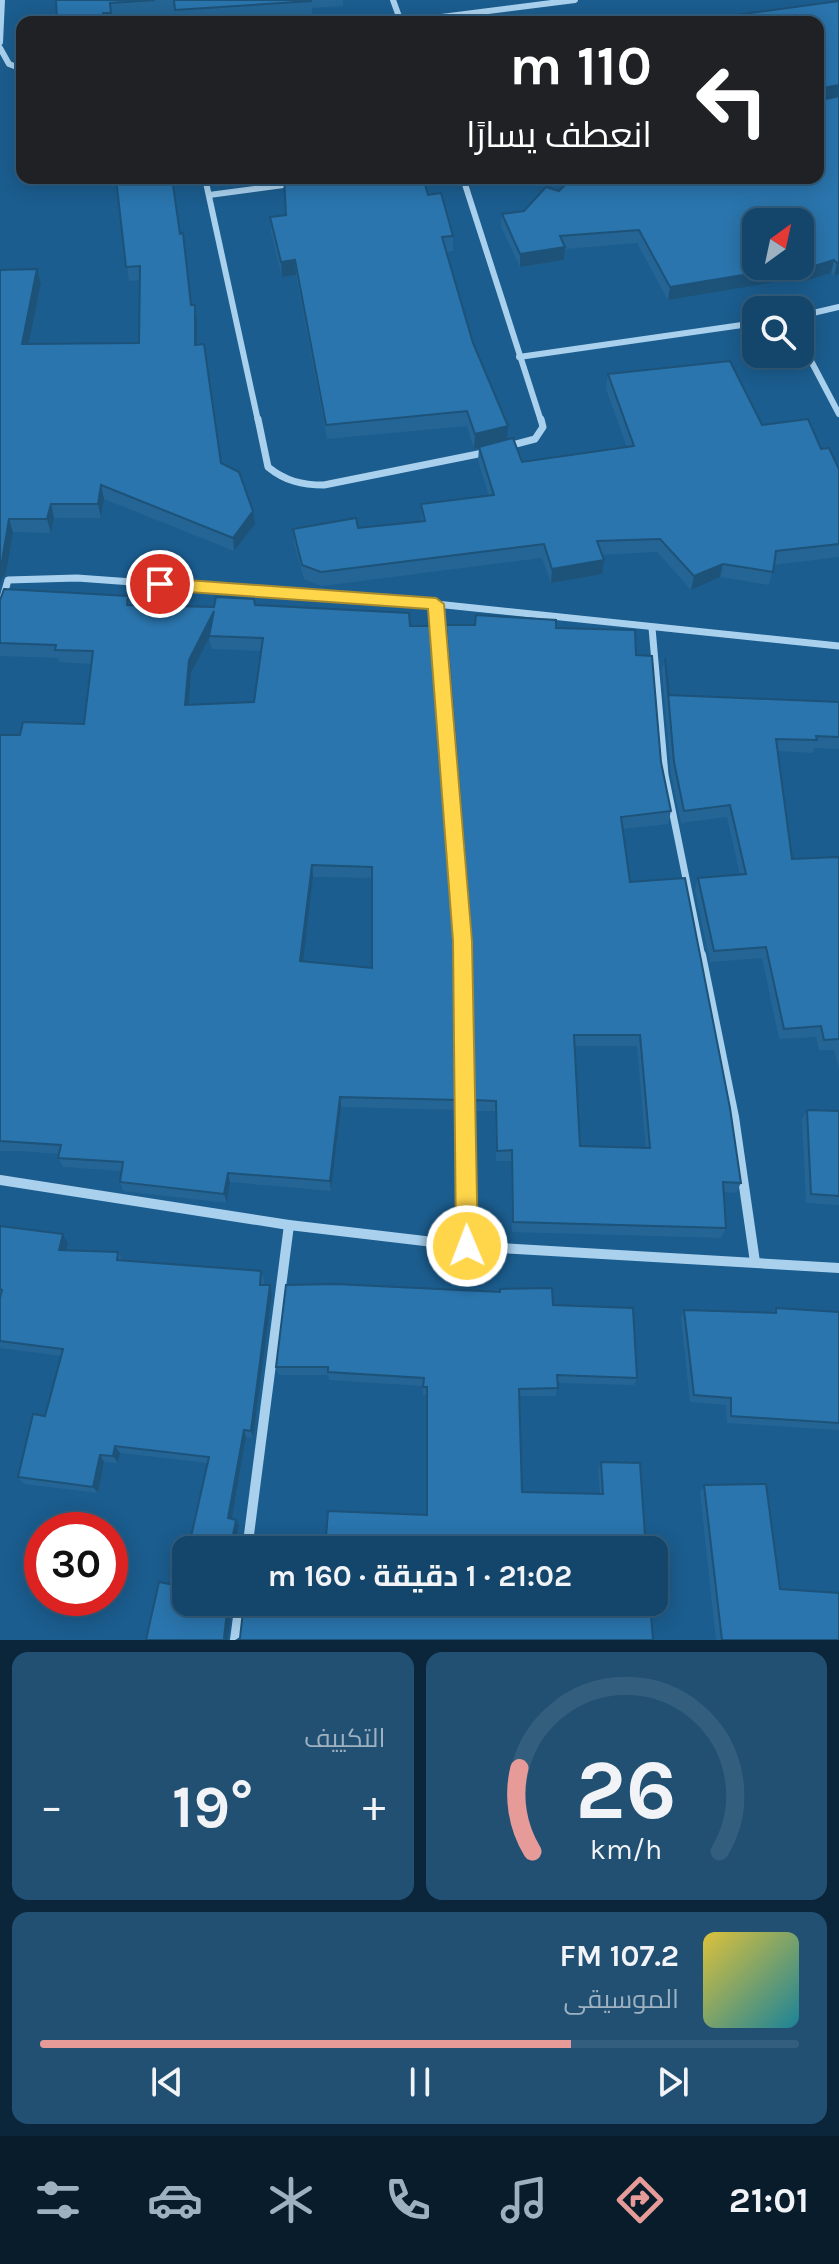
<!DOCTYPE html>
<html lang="ar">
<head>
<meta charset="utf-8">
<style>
  body { margin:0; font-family:Karla,Cairo,sans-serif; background:#215073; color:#f1f3f6; direction:rtl; height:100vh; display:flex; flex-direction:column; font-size:30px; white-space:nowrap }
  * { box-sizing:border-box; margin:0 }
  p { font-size:26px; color:#9db1c1 }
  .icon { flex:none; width:44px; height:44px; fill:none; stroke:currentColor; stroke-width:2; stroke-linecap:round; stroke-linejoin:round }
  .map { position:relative; height:1640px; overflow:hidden; direction:ltr }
  .side { display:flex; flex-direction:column; gap:12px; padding:12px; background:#0b263b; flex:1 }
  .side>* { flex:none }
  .guide { position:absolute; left:16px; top:16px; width:808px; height:168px; border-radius:16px; box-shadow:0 4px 20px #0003,0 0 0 2px #335e7e; direction:rtl; background:#202124; color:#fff; overflow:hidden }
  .needle { width:52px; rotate:33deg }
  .controls { position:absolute; left:742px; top:208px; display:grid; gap:16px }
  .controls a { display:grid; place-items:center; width:72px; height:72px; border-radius:16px; background:#14466b; box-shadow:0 4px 20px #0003,0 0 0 2px #335e7e; font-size:40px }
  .speed { position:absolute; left:24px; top:1512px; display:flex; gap:16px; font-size:40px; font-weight:700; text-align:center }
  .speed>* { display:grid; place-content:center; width:104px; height:104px; border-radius:50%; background:#14466b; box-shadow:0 4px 20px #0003,0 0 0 2px #335e7e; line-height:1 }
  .speed .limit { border:12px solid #d22; background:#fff; color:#111 }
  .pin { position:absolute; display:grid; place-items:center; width:68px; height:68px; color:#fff; margin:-34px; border:4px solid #fff; border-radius:50%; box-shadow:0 2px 8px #0007 }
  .me { position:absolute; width:88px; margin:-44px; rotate:359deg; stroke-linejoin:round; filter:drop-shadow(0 0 6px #0008) }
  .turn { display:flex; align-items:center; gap:28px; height:168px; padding:0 40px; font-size:36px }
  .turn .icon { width:104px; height:104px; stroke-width:2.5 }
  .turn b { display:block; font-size:56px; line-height:68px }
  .big { font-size:60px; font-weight:700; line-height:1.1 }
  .side .tile { flex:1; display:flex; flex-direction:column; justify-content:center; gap:12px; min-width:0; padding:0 28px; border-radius:16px; background:#215073 }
  .side .dial { align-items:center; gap:0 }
  .dial svg { height:208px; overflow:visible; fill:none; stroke:#335e7e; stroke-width:7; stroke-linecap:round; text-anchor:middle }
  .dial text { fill:#f1f3f6; stroke:none }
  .song { display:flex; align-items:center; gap:24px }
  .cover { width:96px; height:96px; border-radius:12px; background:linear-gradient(135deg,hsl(50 70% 55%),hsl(190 70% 35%)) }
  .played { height:8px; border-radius:4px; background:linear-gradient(90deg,#e69b98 70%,#335e7e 70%) }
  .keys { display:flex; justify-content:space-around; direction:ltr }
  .heat { display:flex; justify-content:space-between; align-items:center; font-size:44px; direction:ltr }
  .side .tiles { flex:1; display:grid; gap:12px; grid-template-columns:1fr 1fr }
  .tile:last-child { grid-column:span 2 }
  .trip { position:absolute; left:172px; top:1536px; width:496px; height:80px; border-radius:16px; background:#14466b; box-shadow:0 4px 20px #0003,0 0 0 2px #335e7e; font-weight:700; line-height:80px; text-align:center; direction:rtl }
  .menu { display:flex; height:128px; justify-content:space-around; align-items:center; background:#081c2b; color:#9db1c1 }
  .menu .icon { width:56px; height:56px }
  .menu .selected { color:#e69b98 }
  .menu b { font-size:36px; color:#f1f3f6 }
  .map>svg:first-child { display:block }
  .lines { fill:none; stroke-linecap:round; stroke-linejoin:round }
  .street-far2 { stroke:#a9d1ee; stroke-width:6 }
  .street-far1 { stroke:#a9d1ee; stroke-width:7 }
  .street { stroke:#a9d1ee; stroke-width:10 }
  .wall { fill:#246595; fill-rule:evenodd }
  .shaded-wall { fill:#1d5279 }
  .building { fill:#2a75ad; stroke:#1d5279; stroke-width:2; fill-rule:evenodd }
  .route { fill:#ffd54a; stroke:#a68a30; stroke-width:2 }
</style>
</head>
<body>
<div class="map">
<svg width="839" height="1640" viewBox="0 0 839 1640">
  <rect width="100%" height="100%" fill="#1b5d8f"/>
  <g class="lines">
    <g class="street-far2">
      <path d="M393 0 401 22"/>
      <path d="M402 22 575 0"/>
      <path d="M0 42 2 0"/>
      <path d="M0 48 9 64 22 69"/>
      <path d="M205 178 258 421"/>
      <path d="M463 178 541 421"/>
      <path d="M209 195 291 184"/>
      <path d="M800 316 839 307"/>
      <path d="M800 340 839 414"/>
      <path d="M519 357 756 323"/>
    </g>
    <g class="street-far1">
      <path d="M258 419 268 467C285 481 302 485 324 485L488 452"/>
      <path d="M505 447 535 439 543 427 541 419"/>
      <path d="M436 604 463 957"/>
      <path d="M0 609 8 580 77 578 436 604 839 646"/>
      <path d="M652 628 665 775 702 957"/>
    </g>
    <g class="street">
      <path d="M463 955 467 1246"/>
      <path d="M701 955 734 1117 755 1262"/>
      <path d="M0 1180 289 1225 467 1246 839 1268"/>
      <path d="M247 1550 289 1225"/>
      <path d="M235 1640 240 1602"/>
    </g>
  </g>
  <g class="wall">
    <path d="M56 0H343V6L312 8V16L227 22H177L175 14 113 18V22H57Z"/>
    <path d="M839 1V274L834 276 831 273 802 282 799 278 668 300 637 243 565 249 564 260 520 267 501 227 502 214 524 211 559 191 818 178V22Z"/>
    <path d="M107 178H172L191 305H195L197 319V345L221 463 255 524 234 551 104 499 101 518H54L51 533 13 532 6 574 2 578 37 269 41 283 29 344 139 343 140 280 129 281 117 180 107 181Z"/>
    <path d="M428 195 453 236V251L447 252 473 343 507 440 522 462 627 447 606 389 608 374 762 425 821 449 839 469V557L774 565 769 585 720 577 691 590 657 552 602 555V574L551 583 542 558 322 586 304 579 294 543 293 529 358 528 422 521 421 504 489 496 478 461 479 447 474 449 467 426 327 439 296 275 282 277 271 232 270 217Z"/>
    <path d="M128 596 130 605 214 607 255 605 410 626 458 1100 457 1110 341 1107 331 1191 230 1182 227 1203 123 1191 120 1182 122 1171 63 1167 58 1158 59 1154 20 1151H0V737L84 724 91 664 59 662 58 658 0 656V600ZM209 637 212 649 261 651 254 702 189 705 191 673ZM313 877 372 878V968L303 961Z"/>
    <path d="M446 625 556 628 636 655 671 811 668 824 623 829 630 882 741 1183 736 1193 724 1192 726 1228 721 1238 512 1232 511 1161H496L495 1111H473L471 955 445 639ZM575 1046H637L646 1148 580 1146Z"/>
    <path d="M665 658 669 695 839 702V749L814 748 813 753 777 751 792 859 839 857V1069L834 1050H819L816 1037 779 1039 762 958 710 962 695 890 698 878 740 875 727 817 681 823 671 774 662 671Z"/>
    <path d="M807 1110 839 1111V1205L806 1203 802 1119Z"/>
    <path d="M0 1226 63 1234 68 1244 67 1250 118 1252 122 1260 261 1271 264 1280 263 1285H270L272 1294 253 1438 246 1437 232 1519 239 1525 234 1550H188L208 1463 120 1453 118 1463 104 1462 98 1493 24 1484 18 1477 45 1416 61 1356 0 1348Z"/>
    <path d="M553 1305 637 1378 634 1385 558 1383 556 1396H519L522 1492 600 1493 598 1469 601 1462 646 1550 427 1515V1395H423V1386L329 1380 328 1375H278L276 1367Z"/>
    <path d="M776 1308 839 1312V1430L727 1423 726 1405 690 1402 681 1318 684 1310 773 1313Z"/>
    <path d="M704 1485 780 1589 839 1640H716L700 1492Z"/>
  </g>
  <g class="shaded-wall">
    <path d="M839 85V97L818 101V89Z"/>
    <path d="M565 247 564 260 520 267V254Z"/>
    <path d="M295 260 296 275 282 277 281 262Z"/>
    <path d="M834 260 831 273 802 282 805 269Z"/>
    <path d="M839 262V274L834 276 837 263Z"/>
    <path d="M802 265 799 278 668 300 670 287Z"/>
    <path d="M37 269 41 283 26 358 22 344Z"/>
    <path d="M195 305 197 319V359L195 345Z"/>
    <path d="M508 426 507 440 474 449 475 434Z"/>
    <path d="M101 485 104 499 101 518 98 504Z"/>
    <path d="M51 504 54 518 51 533 47 519Z"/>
    <path d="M253 511 255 524 234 551 233 538Z"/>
    <path d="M9 519 13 532 6 574 2 578 0 586V563Z"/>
    <path d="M604 560 602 574 551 583 552 569Z"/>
    <path d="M723 564 720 577 691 590 694 576Z"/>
    <path d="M214 611 216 624 191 673 188 717 185 705 189 660Z"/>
    <path d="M312 865 313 877 302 972 300 961Z"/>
    <path d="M340 1097 341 1107 331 1191 330 1181Z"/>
    <path d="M228 1173 230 1182 227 1203 224 1194Z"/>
    <path d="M63 1234 68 1244 64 1259 59 1250Z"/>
    <path d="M270 1285 272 1294 253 1438 251 1431Z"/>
    <path d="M244 1430 246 1437 231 1524 228 1518Z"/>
    <path d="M115 1446 120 1453 118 1463 113 1456Z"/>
    <path d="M100 1455 104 1462 98 1493 93 1487Z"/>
    <path d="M236 1520 239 1525 234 1550H230Z"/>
    <path d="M228 1602H232L228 1640H226L224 1638Z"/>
  </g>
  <g class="building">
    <path d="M56 0H155L110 3 111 13H103V21L95 22H57Z"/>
    <path d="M174 0H311V1L175 10Z"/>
    <path d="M839 1V85L818 89V22H684Z"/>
    <path d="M839 96V262L837 263 834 260 805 269 802 265 800 266V222H756V266H797L670 287 639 230 560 236 565 247 520 254 502 214 524 211 546 187 559 191 572 178H818V139H824L818 128V98L822 100Z"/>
    <path d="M116 178H172L180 234 183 233 191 305H195V345L204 344 221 463 239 472 253 511 233 538 101 485 98 504H51L47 519H9L2 561 0 563V270L37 269 22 344 139 343 140 266 126 267Z"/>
    <path d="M284 178H423L428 195 441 193 453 236 442 237 473 343 508 426 475 434 467 411 326 425 295 260 281 262 270 217 286 215Z"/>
    <path d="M730 361 762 425 808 419 821 449 829 448 839 469V544L776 551 773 572 723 564 694 576 660 539 597 541 604 560 552 569 544 544 321 572 302 565 293 529 356 518 358 528 425 521 421 504 494 495 479 447 513 438 522 462 634 446 608 374Z"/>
    <path d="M4 589 128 596 127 605 214 607 216 597 254 599 255 605 409 613 410 626H432L456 940 458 1100 340 1097 330 1181 228 1173 224 1194 120 1182 123 1162 58 1158 61 1145 0 1141V735H20L23 722 84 724 93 651 55 650 56 645 0 643V600ZM214 611 209 636 263 638 254 702 185 705 189 660ZM312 865 372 867V968L300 961Z"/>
    <path d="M476 615 556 620V628L635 630 636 655 652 656 661 762 671 811 621 817 630 882 685 878 730 1108 741 1183 723 1182 726 1228 513 1222 512 1150 497 1151 496 1101 474 1100 472 943 446 625H475ZM574 1035H640L650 1148 580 1146Z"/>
    <path d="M665 658 669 695 839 702V737L816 736 817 740 776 739 792 859 839 857V1039L824 1040 821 1026 784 1029 766 947 714 951 698 878 746 874 730 805 684 811 674 762Z"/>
    <path d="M807 1110 839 1111V1196L811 1194Z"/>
    <path d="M0 1226 63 1234 59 1250 118 1252 117 1260 261 1271 260 1285H270L251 1431 244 1430 228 1518 236 1520 230 1550H188L209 1457 115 1446 113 1456 100 1455 93 1487 18 1477 33 1414 45 1416 63 1349 0 1341V1298L2 1290 0 1289Z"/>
    <path d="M335 1284 500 1292V1289L552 1288 553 1305 633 1308 637 1378 557 1375 558 1388 519 1389 522 1492 603 1494 601 1462 640 1463 646 1550H325L328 1511 427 1515V1387H423L424 1378 328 1372V1367H276L286 1285Z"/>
    <path d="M776 1308 839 1312V1423L731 1416V1398L694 1395 684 1310 776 1313Z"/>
    <path d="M766 1484 780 1589 839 1593V1640H722L704 1485Z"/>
    <path d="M186 1558V1602H228L224 1638 227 1640H146L159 1582 180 1586Z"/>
    <path d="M244 1602H650L653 1640H237L240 1638Z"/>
  </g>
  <path class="route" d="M160 578 436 598 444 604 472 941 478 1246 475 1254 467 1257 459 1254 456 1246 453 941 428 609 160 590 152 584Z"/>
</svg>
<div class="controls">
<a><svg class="needle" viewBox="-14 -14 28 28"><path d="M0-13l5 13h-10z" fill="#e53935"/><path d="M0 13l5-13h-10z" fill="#9db1c1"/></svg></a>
<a><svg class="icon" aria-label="search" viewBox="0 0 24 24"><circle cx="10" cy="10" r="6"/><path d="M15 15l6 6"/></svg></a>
</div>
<div class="speed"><div class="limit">30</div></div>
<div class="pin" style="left:160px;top:584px;background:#d93025"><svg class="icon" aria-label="arrive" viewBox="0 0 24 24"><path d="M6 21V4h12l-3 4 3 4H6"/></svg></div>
<svg class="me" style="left:467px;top:1246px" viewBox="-20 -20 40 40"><circle r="17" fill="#ffd54a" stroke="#fff" stroke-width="3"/><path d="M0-11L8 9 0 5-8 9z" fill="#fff"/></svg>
<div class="trip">21:02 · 1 دقيقة · 160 m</div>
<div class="guide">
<div class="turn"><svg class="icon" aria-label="left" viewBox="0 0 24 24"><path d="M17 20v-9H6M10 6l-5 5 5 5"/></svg><div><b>110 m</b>انعطف يسارًا</div></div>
</div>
</div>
<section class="side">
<div class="tiles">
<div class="tile dial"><svg viewBox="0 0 100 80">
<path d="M14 69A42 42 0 1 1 86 69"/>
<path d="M14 69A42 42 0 0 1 9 37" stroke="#e69b98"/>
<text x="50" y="56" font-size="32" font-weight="700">26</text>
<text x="50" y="72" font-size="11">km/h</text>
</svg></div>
<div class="tile"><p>التكييف</p>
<div class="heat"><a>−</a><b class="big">19°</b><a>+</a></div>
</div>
<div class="tile">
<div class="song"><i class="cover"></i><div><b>107.2 FM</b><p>الموسيقى</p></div></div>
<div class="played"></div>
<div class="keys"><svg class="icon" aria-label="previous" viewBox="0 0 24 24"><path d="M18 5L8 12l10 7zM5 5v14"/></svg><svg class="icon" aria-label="pause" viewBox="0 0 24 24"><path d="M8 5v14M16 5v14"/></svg><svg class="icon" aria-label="next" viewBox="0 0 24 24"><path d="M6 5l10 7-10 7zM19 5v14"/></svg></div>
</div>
</div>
</section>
<nav class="menu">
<b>21:01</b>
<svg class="icon selected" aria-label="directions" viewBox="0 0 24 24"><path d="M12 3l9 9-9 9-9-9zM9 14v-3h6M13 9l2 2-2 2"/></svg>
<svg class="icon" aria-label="music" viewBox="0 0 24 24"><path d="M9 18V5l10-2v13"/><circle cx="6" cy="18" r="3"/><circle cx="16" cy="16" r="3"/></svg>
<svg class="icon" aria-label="phone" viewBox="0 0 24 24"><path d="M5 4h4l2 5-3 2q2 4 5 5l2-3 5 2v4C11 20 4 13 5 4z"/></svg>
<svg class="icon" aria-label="climate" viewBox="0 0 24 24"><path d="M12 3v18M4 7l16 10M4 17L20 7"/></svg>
<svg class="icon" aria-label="car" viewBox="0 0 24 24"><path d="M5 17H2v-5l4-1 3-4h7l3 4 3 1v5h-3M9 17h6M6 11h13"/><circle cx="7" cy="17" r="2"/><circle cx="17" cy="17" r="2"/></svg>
<svg class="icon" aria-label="filters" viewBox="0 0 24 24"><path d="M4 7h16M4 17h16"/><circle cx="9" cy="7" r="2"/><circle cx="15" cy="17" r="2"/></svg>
</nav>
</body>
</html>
